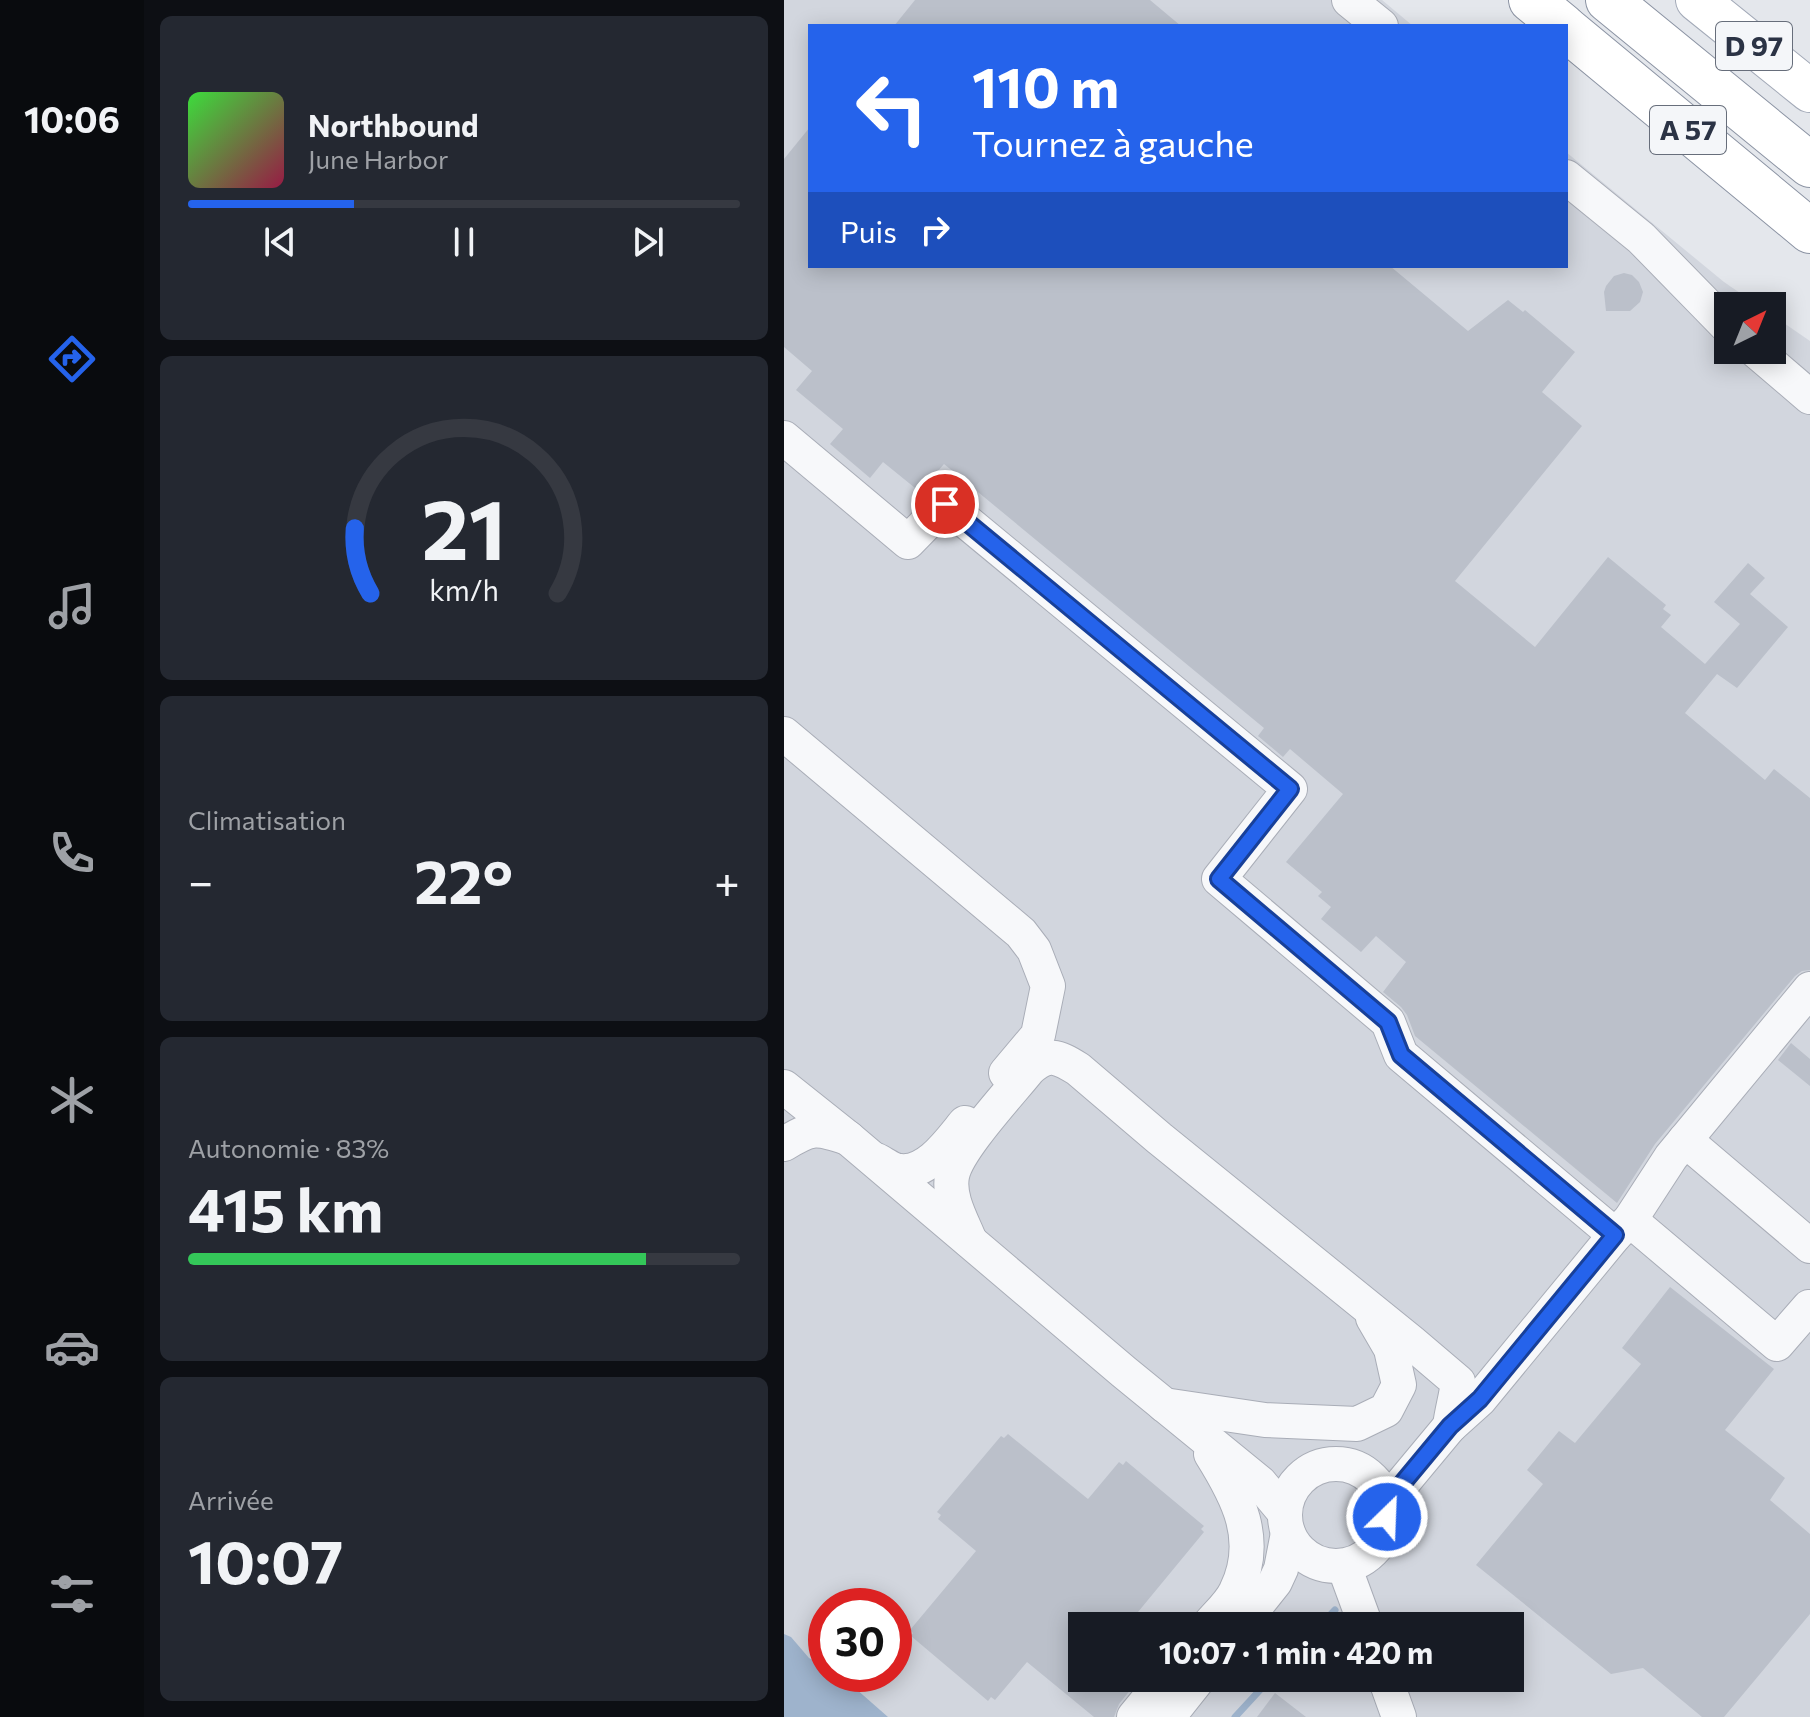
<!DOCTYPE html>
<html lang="fr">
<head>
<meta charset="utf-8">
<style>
  body { margin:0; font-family:Commissioner,sans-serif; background:#242831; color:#f1f3f6; height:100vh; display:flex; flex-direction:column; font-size:30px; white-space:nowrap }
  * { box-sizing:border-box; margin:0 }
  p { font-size:26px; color:#9ea1a6 }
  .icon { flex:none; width:44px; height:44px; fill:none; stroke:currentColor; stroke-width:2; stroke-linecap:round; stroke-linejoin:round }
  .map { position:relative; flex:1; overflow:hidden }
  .sheet { display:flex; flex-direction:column; gap:16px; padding:16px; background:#0d0f14; width:640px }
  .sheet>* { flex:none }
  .guide { position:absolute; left:24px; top:24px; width:760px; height:244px; border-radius:0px; box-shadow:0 4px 20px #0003; background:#2563eb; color:#fff; overflow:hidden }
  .needle { width:52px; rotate:43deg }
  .tools { position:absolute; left:930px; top:292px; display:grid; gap:16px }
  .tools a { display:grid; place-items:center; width:72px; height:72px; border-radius:0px; background:#171b24; box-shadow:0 4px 20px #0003; font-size:40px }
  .speed { position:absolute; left:24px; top:1588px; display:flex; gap:16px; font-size:40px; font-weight:700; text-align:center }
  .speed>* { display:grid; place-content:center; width:104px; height:104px; border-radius:50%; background:#171b24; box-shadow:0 4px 20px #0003; line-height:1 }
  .speed .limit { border:12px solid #d22; background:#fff; color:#111 }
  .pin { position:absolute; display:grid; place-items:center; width:68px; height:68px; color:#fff; margin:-34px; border:4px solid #fff; border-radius:50%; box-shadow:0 2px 8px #0007 }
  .me { position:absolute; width:88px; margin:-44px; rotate:24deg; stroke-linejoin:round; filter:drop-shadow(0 0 6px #0008) }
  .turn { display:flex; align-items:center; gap:28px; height:168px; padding:0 32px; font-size:36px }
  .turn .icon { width:104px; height:104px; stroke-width:2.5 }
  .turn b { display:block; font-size:56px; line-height:68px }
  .then { display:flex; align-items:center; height:76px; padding:0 32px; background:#0003; gap:16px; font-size:30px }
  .big { font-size:60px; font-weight:700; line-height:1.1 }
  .sheet .widget { flex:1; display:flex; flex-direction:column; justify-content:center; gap:12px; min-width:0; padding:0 28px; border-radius:12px; background:#242831 }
  .sheet .dial { align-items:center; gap:0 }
  .dial svg { height:208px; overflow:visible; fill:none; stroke:#363941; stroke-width:7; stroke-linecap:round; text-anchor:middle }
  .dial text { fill:#f1f3f6; stroke:none }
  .song { display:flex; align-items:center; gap:24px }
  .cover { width:96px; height:96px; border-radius:12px; background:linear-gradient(135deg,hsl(120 70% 55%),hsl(340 70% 35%)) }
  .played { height:8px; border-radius:4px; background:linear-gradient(90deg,#2563eb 30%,#363941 30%) }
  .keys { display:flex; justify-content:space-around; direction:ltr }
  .heat { display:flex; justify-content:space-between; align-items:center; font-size:44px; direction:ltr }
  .charge { height:12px; border-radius:6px; background:linear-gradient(90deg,#34c759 83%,#363941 0) }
  .trip { position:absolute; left:284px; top:1612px; width:456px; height:80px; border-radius:0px; background:#171b24; box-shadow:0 4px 20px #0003; font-weight:700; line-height:80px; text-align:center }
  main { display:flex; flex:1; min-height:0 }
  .tab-bar { display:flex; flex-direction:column; width:144px; justify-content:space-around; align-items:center; background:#090b0e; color:#9ea1a6 }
  .tab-bar .icon { width:56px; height:56px }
  .tab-bar .selected { color:#2563eb }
  .tab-bar b { font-size:36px; color:#f1f3f6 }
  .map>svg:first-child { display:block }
  .built { fill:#d2d6de; fill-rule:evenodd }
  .water { fill:#9eb3cc }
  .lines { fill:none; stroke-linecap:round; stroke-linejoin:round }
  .stream { stroke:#9eb3cc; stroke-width:7 }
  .building { fill:#bbc0ca }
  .minor-casing { stroke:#a9adb7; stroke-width:36 }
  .major-casing { stroke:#a3aab8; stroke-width:44 }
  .highway-casing { stroke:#8b93a3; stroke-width:46 }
  .path { stroke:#c2c5cb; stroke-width:4; stroke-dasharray:6 6; stroke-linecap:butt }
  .minor { stroke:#f7f8fa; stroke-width:34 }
  .major { stroke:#fff; stroke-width:42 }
  .highway { stroke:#fff; stroke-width:44 }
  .route-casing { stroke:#184099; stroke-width:20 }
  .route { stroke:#2563eb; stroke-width:14 }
  .labels { text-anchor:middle; stroke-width:8; stroke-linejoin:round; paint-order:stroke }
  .shield { fill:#f4f6f9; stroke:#676e7b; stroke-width:2 }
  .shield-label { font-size:28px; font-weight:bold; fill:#2b3345 }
</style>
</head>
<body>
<main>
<nav class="tab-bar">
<b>10:06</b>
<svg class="icon selected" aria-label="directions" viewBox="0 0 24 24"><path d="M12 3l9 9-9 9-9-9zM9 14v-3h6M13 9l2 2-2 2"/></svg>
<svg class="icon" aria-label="music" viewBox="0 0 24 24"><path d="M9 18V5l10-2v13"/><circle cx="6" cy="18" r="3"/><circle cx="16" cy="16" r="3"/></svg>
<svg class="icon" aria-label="phone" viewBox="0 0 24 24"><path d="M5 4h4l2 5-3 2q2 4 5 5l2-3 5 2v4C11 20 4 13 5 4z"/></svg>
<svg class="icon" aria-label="climate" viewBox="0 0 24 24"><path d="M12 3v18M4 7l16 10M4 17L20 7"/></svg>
<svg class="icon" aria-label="car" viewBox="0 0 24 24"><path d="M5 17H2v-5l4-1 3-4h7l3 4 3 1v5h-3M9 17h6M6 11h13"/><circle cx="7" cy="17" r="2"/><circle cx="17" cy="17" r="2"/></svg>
<svg class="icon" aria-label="filters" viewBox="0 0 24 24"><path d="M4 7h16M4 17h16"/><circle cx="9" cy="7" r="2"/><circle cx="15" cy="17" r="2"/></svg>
</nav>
<section class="sheet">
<div class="widget">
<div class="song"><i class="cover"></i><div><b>Northbound</b><p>June Harbor</p></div></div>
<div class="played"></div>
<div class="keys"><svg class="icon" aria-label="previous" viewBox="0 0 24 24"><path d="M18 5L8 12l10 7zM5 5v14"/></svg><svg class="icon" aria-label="pause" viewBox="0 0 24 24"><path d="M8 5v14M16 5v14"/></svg><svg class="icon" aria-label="next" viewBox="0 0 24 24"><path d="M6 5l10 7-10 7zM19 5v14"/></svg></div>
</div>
<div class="widget dial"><svg viewBox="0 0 100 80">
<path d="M14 69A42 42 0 1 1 86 69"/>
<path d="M14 69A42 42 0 0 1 8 44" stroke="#2563eb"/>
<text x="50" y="56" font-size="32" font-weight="700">21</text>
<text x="50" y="72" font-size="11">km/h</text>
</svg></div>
<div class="widget"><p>Climatisation</p>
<div class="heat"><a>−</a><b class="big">22°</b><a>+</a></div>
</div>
<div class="widget"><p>Autonomie · 83%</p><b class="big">415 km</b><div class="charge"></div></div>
<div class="widget"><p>Arrivée</p><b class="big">10:07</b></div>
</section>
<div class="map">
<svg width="1026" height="1717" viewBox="0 0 1026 1717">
  <rect width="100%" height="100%" fill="#e4e7ec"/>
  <path class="built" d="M0 0H598L629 26H26V266H782V152L940 282 975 306H944V350H988V315L1026 341V1717H0ZM42 1606H110V1674H42ZM298 1626H726V1678H298Z"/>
  <path class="water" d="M0 1634 7 1637 25 1658 42 1667V1674H55L104 1717H0Z"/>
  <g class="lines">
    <g class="stream">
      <path d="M536 1626 551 1610"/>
      <path d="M451 1717 487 1678"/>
    </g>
  </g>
  <g class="building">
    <path d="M131 0H366L397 26H110Z"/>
    <path d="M26 127V266H606L684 331 724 300 739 312 741 310 791 352 758 392 798 426 671 581 751 647 824 557 882 605 879 609 887 615 877 627 921 664 956 624 930 602 964 563 981 578 966 594 1004 627 953 688 933 674 901 713 981 780 990 769 1026 798V970L1018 971 1011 976 871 1144 833 1203 631 1036 623 1015 617 1007 599 992 622 962 592 936 577 952 537 919 547 907 534 896 538 892 502 862 559 794 506 749 499 757 474 736 480 728 160 464 136 492 99 462 86 478 46 444 59 429 12 390 28 371 0 347V159Z"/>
    <path d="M840 273 848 275 855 282 859 292 856 302 846 311H822L820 292 822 286 830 276Z"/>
    <path d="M1007 1043 1026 1059V1086L994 1060Z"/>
    <path d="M886 1287 990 1369 941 1430 1001 1478 986 1500 1026 1534V1614L940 1717H918L859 1668 827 1674 692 1565 759 1484 743 1470 775 1431 791 1443 857 1364 838 1348Z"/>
    <path d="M224 1434 304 1499 335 1462 339 1465 342 1461 420 1526 417 1529 420 1532 354 1612 372 1626H298V1678H356L335 1704 330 1717H310L243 1662 211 1700 207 1697 204 1701 127 1636 129 1633 126 1630 192 1551 154 1519 157 1515 153 1512 217 1436 220 1438Z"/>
    <path d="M491 1693 522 1717H473Z"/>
  </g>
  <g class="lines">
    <defs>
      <g id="minor">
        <path d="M565 0 597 26"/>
        <path d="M782 177 857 238 944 327"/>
        <path d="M971 350 1026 397"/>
        <path d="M0 438 124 542 161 504 506 789 435 879 604 1022 617 1055 831 1235 696 1399 666 1426 602 1503"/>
        <path d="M0 734 237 933 250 950 264 986 254 1035 222 1073"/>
        <path d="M0 1087 64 1138 340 1372 476 1483 501 1513"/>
        <path d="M901 1140 1026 1246"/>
        <path d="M0 1144C29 1126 33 1128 64 1138"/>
        <path d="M92 1160C99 1163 109 1171 116 1171 144 1174 166 1141 181 1123"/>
        <path d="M846 1220 993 1344 1025 1307 1026 1308"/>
        <path d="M831 1235 846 1220 887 1157 1026 989"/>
        <path d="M186 1241C178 1221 164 1198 168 1176 173 1149 226 1093 245 1069 264 1052 273 1056 294 1069L375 1138 627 1342 674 1382C672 1398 668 1410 666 1426"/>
        <path d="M380 1405 481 1420 573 1424 602 1410 615 1385 607 1349 589 1318"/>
        <circle cx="552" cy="1515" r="51"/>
        <path d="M560 1566 582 1626"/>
        <path d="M424 1626C433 1615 446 1604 452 1591 477 1540 454 1497 427 1454"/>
        <path d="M456 1626 491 1582 497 1569 504 1533"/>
        <path d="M601 1678 615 1717"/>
        <path d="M350 1717 382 1678"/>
        <path d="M384 1717 415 1678"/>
      </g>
      <path id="major" d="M913 0 1026 91"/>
      <g id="highway">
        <path d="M747 0 779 26"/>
        <path d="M824 0 1026 165"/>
        <path d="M782 29 1026 231"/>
      </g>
    </defs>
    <use href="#minor" class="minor-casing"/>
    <use href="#major" class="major-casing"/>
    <use href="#highway" class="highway-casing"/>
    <path class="path" d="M608 1618 631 1626"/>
    <use href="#minor" class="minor"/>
    <use href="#major" class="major"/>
    <use href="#highway" class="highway"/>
  </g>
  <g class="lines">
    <defs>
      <path id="route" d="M161 504 506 789 435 879 604 1022 617 1055 831 1235 696 1399 666 1426 602 1503 603 1517"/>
    </defs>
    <use href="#route" class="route-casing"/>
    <use href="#route" class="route"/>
  </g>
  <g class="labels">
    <g class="shield">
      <rect x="932" y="22" width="76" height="48" rx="6"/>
      <rect x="866" y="106" width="76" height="48" rx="6"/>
    </g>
    <g class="shield-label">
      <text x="970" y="56">D 97</text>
      <text x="904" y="140">A 57</text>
    </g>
  </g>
</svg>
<div class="tools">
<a><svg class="needle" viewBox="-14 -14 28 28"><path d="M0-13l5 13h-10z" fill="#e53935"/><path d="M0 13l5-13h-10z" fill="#9ea1a6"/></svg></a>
</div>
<div class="speed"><div class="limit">30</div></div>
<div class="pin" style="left:161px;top:504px;background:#d93025"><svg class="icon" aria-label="arrive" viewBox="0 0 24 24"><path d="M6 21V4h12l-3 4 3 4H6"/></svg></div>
<svg class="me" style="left:603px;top:1517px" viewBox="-20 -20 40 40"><circle r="17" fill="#2563eb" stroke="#fff" stroke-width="3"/><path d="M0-11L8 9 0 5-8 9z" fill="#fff"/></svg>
<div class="trip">10:07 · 1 min · 420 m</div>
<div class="guide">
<div class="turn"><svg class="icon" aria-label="left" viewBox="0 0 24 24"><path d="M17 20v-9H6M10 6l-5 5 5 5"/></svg><div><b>110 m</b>Tournez à gauche</div></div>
<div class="then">Puis<svg class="icon" aria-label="right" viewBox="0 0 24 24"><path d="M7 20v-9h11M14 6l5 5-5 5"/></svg></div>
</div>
</div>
</main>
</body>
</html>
